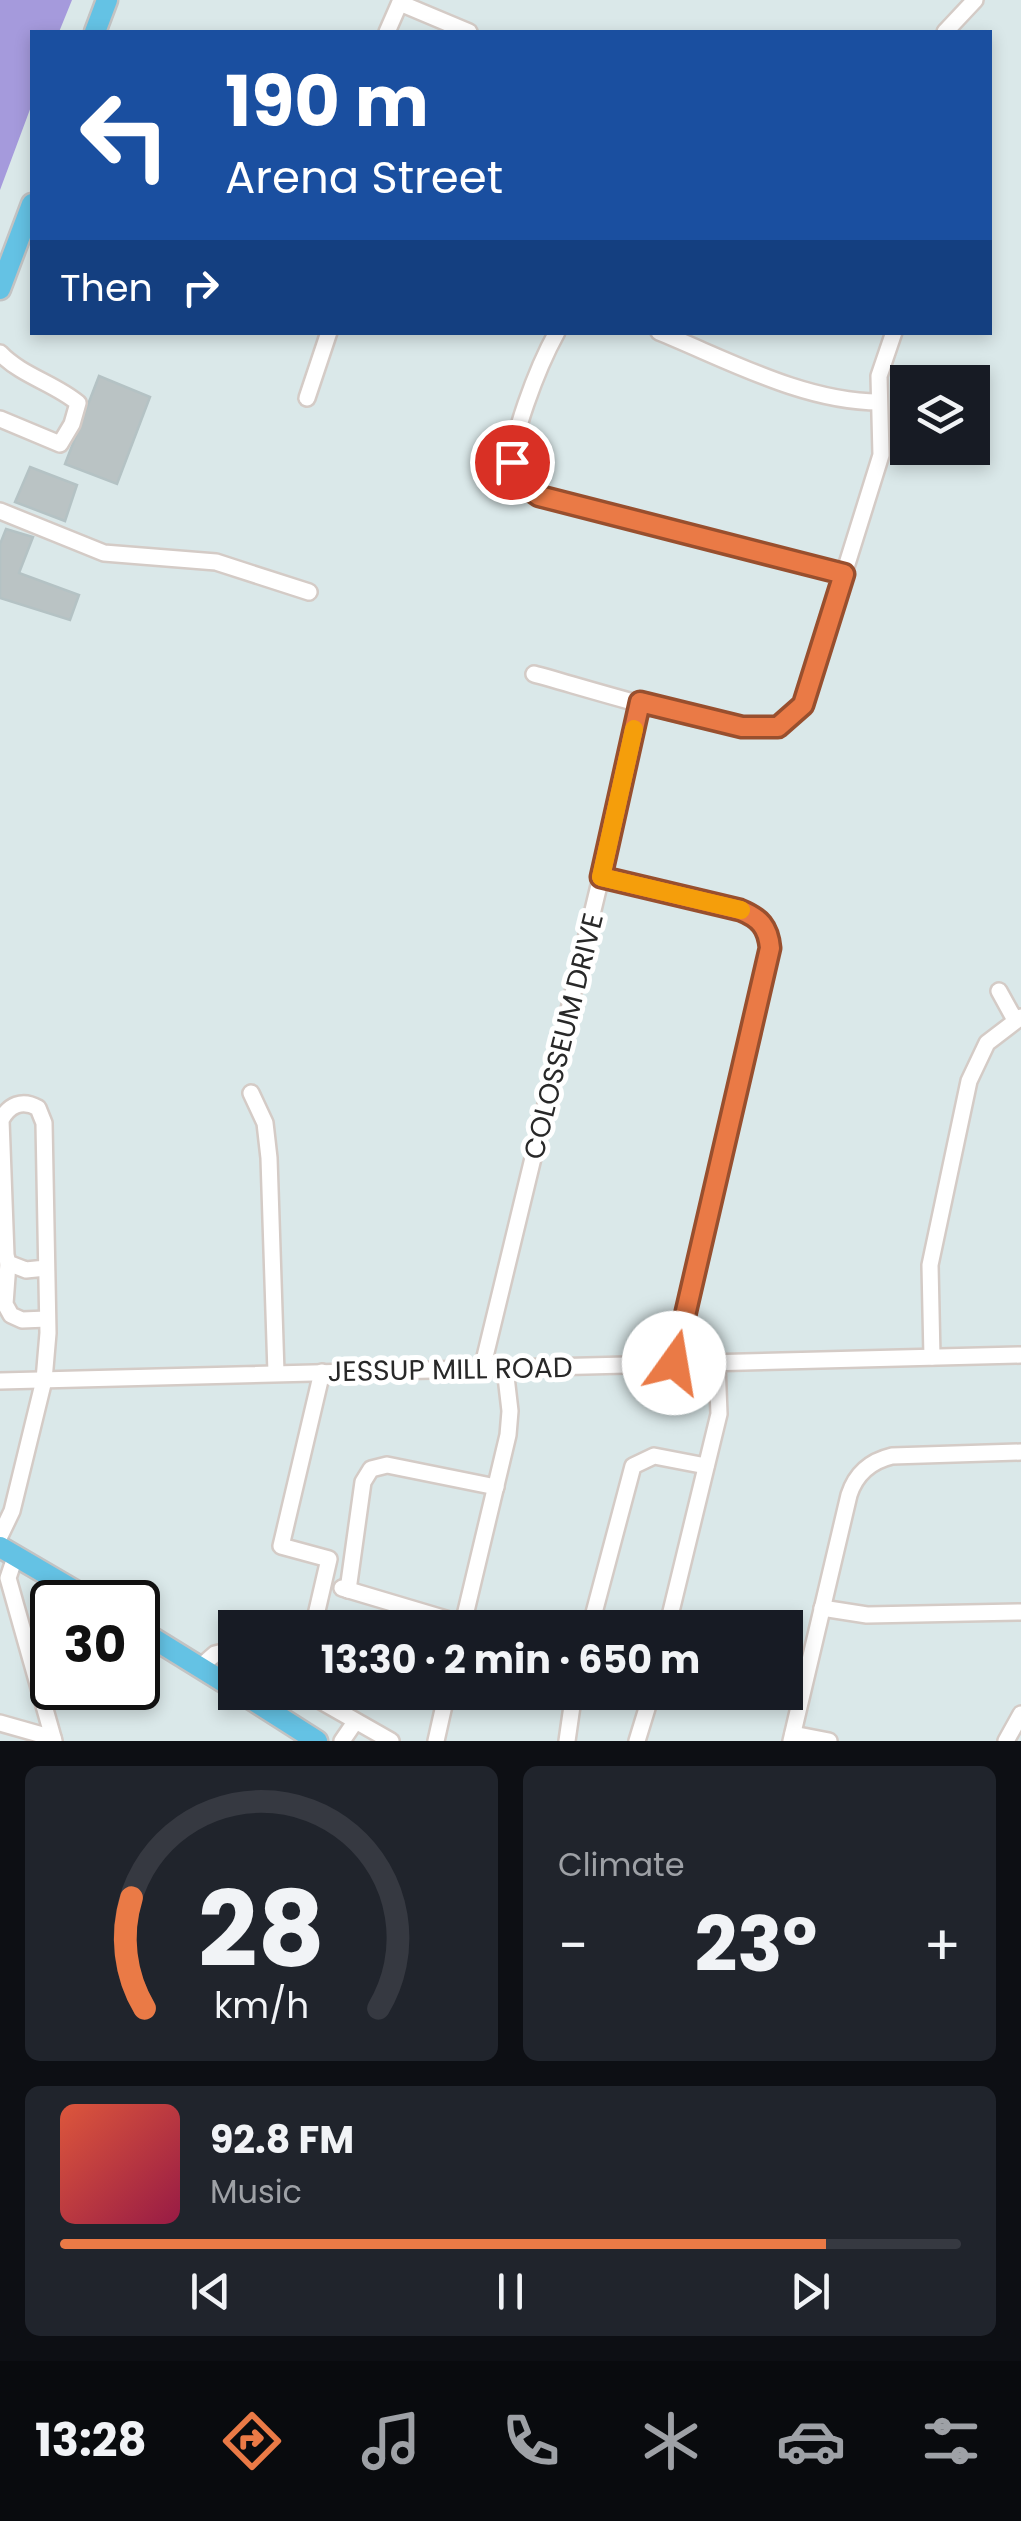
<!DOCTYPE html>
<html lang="en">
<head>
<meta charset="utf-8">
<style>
  body { margin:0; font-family:Poppins,sans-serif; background:#20242c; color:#f1f3f6; height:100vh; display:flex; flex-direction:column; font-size:38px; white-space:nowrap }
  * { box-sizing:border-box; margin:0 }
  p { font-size:32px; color:#9ea1a6 }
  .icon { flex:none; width:55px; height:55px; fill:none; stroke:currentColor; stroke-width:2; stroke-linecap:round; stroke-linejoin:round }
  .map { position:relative; height:1741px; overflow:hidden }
  .drawer { display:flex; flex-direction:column; gap:25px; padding:25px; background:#0d0f14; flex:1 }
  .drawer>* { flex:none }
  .guide { position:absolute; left:30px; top:30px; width:962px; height:305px; border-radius:0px; box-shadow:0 5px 15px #0003; background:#1a4fa0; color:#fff; overflow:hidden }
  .controls { position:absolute; left:890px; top:365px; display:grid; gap:20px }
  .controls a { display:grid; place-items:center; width:100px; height:100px; border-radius:0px; background:#171b24; box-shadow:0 5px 15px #0003; font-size:50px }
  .speed { position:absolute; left:30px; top:1580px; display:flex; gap:20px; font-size:50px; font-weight:700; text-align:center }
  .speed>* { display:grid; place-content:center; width:130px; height:130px; border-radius:50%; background:#171b24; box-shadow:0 5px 15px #0003; line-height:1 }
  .speed .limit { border:5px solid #111; border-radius:15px; background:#fff; color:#111 }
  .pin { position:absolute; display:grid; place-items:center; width:85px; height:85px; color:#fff; margin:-42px; border:5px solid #fff; border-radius:50%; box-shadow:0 2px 10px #0007 }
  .me { position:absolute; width:110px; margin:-55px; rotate:13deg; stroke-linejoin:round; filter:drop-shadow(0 0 8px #0008) }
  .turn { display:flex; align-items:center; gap:35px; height:210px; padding:0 30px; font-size:45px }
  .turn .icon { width:130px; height:130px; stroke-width:2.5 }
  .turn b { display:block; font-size:70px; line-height:85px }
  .then { display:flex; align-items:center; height:95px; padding:0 30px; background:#0003; gap:20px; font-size:38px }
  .big { font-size:75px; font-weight:700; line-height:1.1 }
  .drawer .card { flex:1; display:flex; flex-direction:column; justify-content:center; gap:15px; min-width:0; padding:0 35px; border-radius:15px; background:#20242c }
  .drawer .dial { align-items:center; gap:0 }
  .dial svg { height:260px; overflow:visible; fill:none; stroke:#363941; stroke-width:7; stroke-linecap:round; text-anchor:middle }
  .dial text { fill:#f1f3f6; stroke:none }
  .song { display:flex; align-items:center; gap:30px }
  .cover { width:120px; height:120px; border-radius:15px; background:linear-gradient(135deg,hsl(10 70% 55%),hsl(340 70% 35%)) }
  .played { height:10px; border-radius:5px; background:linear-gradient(90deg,#ea7a46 85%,#363941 85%) }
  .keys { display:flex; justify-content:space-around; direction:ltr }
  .heat { display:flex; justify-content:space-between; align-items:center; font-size:55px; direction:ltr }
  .drawer .tiles { flex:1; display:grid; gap:25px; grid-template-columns:1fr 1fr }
  .card:last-child { grid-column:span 2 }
  .trip { position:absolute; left:218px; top:1610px; width:585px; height:100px; border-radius:0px; background:#171b24; box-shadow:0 5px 15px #0003; font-weight:700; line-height:100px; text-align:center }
  .dock { display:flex; height:160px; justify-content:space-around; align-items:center; background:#090b0e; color:#9ea1a6 }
  .dock .icon { width:70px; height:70px }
  .dock .selected { color:#ea7a46 }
  .dock b { font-size:45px; color:#f1f3f6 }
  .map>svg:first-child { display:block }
  .green { fill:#a59adc }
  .building { fill:#bac3c4; stroke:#b4c2c4; stroke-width:2.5 }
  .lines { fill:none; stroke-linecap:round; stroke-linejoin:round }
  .minor-casing { stroke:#d4cbc6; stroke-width:20 }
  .major-casing { stroke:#c3c3c3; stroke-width:25 }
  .minor { stroke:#fff; stroke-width:15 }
  .major { stroke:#64c2e4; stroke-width:20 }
  .route-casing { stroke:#984f2e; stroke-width:25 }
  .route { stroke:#ea7a46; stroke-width:18 }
  .slow { stroke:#f59e0b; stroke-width:18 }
  .labels { text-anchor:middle; stroke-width:10; stroke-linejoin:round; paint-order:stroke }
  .street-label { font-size:28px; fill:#282828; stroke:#fff }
</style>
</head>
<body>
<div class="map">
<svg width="1021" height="1741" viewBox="0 0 1021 1741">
  <rect width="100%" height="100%" fill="#dae8e9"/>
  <path class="green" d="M0 0H72L59 32H32V104L0 190Z"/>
  <g class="building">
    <path d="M99 376 150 397 117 484 65 464Z"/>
    <path d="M30 467 77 485 65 521 15 502Z"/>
    <path d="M6 529 33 537 19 573 79 595 70 620 0 598V544Z"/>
  </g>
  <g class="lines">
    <defs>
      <g id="minor">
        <path d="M400 3 469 32"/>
        <path d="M387 32 401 0"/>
        <path d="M945 32 975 0"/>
        <path d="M557 332C542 359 503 449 515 476 520 486 530 491 539 496L844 574"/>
        <path d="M659 332C728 360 804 402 879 402"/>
        <path d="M0 353C22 376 54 383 78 403L72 424 60 444 0 419"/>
        <path d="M307 398 329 332"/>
        <path d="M0 511 104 553 216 562 309 592"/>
        <path d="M534 674C577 685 746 740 780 726 789 722 796 712 803 705L881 455 879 376 894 332"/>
        <path d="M601 877 740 909C760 918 768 927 770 948L675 1363"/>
        <path d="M999 991 1015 1020"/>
        <path d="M251 1093 265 1123 269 1158 276 1373"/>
        <path d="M8 1263 5 1304 11 1315 22 1320 47 1319"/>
        <path d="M932 1357 930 1265 969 1081 987 1043 1021 1017"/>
        <path d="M482 1369 601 877 640 702"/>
        <path d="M0 1381 1021 1355"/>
        <path d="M0 1536 12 1511 44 1380 48 1333 44 1123 38 1108C22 1099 9 1105 1 1120L6 1255 8 1263 26 1270 46 1268"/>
        <path d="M15 1557 8 1578 54 1741"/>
        <path d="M342 1588 463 1624"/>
        <path d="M348 1590 363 1482 371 1469 387 1465 496 1487"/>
        <path d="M822 1608 867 1615 1021 1612"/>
        <path d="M313 1628 329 1559 281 1546 322 1372"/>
        <path d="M462 1628 508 1435 510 1411 505 1368"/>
        <path d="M590 1628 633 1466 654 1456 706 1466"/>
        <path d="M667 1628 719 1414 717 1363"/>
        <path d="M200 1667 215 1654 235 1649"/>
        <path d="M305 1692 391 1741"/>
        <path d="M0 1723 53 1738"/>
        <path d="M793 1734 829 1741"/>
        <path d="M342 1741 355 1722"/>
        <path d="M436 1741 447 1692"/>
        <path d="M567 1741 574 1692"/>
        <path d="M637 1741 652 1692"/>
        <path d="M791 1741 849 1495C856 1473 871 1461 892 1456L1021 1452"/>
        <path d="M1006 1741 1021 1714"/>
      </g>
      <g id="major">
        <path d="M95 32 107 0"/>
        <path d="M0 289 32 204"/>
        <path d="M0 1547 94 1602"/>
        <path d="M138 1629 235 1689"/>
        <path d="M240 1692 317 1741"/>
      </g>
    </defs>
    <use href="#minor" class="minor-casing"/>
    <use href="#major" class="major-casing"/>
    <use href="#minor" class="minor"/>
    <use href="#major" class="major"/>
  </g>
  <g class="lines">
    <defs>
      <path id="route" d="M512 462 516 480 539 496 844 574 803 705 778 727H742L640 702 601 877 740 910C760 918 768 927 770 948L674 1363"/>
    </defs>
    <use href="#route" class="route-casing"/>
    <use href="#route" class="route"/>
    <path class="slow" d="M634 729 601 877 741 910"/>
  </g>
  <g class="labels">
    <g class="street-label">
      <text transform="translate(563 1036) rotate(-76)" y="10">COLOSSEUM DRIVE</text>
      <text transform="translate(450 1369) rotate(-1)" y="10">JESSUP MILL ROAD</text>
    </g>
  </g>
</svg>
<div class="controls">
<a><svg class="icon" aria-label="layers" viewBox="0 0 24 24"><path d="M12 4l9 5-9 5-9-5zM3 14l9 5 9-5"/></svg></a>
</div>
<div class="speed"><div class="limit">30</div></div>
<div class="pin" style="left:512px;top:462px;background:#d93025"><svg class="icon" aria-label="arrive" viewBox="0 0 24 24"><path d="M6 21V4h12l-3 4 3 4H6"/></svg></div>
<svg class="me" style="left:674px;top:1363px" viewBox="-20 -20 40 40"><circle r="19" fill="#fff"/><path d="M0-13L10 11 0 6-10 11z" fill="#ea7a46"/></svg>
<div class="trip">13:30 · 2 min · 650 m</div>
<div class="guide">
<div class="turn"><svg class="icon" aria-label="left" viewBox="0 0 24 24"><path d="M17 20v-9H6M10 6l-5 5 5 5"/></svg><div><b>190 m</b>Arena Street</div></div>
<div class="then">Then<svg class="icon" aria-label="right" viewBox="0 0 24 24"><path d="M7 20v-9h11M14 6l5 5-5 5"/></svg></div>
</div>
</div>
<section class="drawer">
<div class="tiles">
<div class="card dial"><svg viewBox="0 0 100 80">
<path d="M14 69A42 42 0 1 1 86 69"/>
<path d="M14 69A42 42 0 0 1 10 35" stroke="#ea7a46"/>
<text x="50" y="56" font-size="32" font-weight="700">28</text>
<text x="50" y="72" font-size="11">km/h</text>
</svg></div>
<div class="card"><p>Climate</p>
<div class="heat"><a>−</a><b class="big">23°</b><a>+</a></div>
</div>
<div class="card">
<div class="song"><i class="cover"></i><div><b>92.8 FM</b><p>Music</p></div></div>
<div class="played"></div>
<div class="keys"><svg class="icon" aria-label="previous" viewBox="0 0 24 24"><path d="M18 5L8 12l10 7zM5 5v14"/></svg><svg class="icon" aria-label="pause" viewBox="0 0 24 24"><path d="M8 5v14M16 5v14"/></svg><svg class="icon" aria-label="next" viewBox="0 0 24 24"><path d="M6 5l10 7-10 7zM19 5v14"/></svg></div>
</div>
</div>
</section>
<nav class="dock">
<b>13:28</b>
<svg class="icon selected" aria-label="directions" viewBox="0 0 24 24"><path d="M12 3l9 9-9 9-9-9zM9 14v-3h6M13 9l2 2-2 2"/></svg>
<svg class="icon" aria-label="music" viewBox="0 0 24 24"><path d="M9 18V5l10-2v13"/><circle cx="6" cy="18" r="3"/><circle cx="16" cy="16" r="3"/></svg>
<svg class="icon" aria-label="phone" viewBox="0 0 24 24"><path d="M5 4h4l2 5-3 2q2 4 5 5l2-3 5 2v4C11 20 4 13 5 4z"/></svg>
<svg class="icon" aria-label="climate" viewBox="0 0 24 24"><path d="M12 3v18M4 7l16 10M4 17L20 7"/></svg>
<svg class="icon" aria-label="car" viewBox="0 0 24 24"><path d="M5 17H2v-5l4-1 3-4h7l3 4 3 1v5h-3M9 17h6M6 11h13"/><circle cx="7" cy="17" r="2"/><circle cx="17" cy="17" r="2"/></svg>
<svg class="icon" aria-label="filters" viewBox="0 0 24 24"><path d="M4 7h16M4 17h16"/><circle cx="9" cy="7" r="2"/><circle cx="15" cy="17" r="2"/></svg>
</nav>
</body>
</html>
